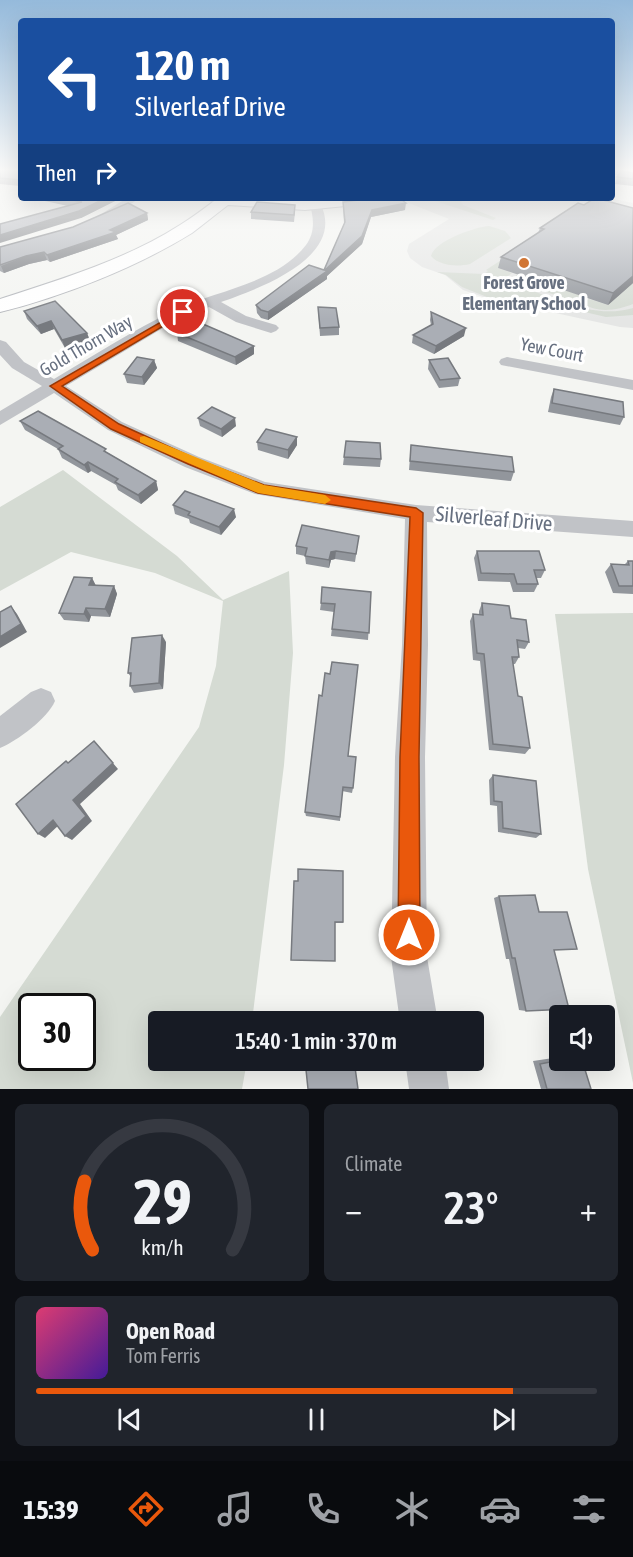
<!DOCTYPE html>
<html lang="en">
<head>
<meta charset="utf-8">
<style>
  body { margin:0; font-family:"Asap Condensed",sans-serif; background:#20242c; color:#f1f3f6; height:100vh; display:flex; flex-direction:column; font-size:22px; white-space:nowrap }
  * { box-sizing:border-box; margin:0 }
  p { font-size:20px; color:#9ea1a6 }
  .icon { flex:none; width:33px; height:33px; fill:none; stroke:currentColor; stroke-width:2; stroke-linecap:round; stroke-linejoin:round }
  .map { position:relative; height:1089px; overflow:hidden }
  .panel { display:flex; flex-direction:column; gap:15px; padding:15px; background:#0d0f14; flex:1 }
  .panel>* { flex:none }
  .hud { position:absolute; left:18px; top:18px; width:597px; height:183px; border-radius:6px; box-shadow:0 6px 24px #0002; background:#1a4fa0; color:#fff; overflow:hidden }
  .fabs { position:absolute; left:549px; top:1005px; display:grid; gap:12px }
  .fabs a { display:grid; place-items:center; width:66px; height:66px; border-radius:6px; background:#171b24; box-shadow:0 6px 24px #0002; font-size:30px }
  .speed { position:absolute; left:18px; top:993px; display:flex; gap:12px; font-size:30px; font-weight:700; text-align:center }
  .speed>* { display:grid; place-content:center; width:78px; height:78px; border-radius:50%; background:#171b24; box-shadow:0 6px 24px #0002; line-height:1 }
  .speed .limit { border:3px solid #111; border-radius:9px; background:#fff; color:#111 }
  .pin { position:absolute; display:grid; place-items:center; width:51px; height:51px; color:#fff; margin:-26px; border:3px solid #fff; border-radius:50%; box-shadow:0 2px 6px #0007 }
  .me { position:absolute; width:66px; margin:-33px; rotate:0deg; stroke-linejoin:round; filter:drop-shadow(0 0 4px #0008) }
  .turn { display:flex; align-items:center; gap:21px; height:126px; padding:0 18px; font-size:27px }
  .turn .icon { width:78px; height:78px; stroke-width:2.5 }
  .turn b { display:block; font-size:42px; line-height:51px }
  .then { display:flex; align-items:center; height:57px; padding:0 18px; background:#0003; gap:12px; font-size:22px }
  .big { font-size:45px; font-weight:600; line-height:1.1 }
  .panel .card { flex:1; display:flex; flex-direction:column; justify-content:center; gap:9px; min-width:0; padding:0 21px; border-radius:9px; background:#20242c }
  .panel .dial { align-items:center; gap:0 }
  .dial svg { height:156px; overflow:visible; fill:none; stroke:#363941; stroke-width:7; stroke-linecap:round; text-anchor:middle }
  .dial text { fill:#f1f3f6; stroke:none }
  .song { display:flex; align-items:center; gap:18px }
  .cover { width:72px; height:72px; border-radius:9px; background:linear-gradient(135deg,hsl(340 70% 55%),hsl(260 70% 35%)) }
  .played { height:6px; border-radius:3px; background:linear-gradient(90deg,#ea580c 85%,#363941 85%) }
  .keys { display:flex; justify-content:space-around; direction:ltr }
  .heat { display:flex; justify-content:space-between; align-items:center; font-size:33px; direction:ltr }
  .panel .tiles { flex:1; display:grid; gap:15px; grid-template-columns:1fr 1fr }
  .card:last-child { grid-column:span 2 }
  .trip { position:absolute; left:148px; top:1011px; width:336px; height:60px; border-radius:6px; background:#171b24; box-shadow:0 6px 24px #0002; font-weight:600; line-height:60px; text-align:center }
  .menu { display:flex; height:96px; justify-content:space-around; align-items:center; background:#090b0e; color:#9ea1a6 }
  .menu .icon { width:42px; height:42px }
  .menu .selected { color:#ea580c }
  .menu b { font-size:27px; color:#f1f3f6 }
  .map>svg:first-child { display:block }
  .built { fill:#e5e6e5 }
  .green { fill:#d5dbd3; fill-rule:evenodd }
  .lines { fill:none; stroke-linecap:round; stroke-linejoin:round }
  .secondary-casing { stroke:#b3b6bb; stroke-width:2 }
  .street { fill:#c1c3c7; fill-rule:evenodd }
  .secondary { fill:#fff; fill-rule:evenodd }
  .wall { fill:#92969c }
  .shaded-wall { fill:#777a7f }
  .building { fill:#aaaeb5; stroke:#777a7f; stroke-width:1.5 }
  .route { fill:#ea580c; stroke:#983908; stroke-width:1.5 }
  .slow { fill:#f59e0b }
  .poi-dot { fill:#d17635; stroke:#fff; stroke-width:2 }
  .labels { text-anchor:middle; stroke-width:6; stroke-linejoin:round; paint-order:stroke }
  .far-poi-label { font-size:18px; font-weight:bold; fill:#677080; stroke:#fff }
  .far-street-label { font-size:18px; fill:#677080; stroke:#fff }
  .street-label { font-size:21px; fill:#677080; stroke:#fff }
</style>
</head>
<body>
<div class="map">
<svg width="633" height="1089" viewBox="0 0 633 1089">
  <rect width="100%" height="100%" fill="#f4f5f2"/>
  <path class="built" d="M396 198H609L633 203V328L620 327 486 298 463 290 445 275 422 267 410 258 407 251 409 244 449 219Z"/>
  <g class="green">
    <path d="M426 198H459L464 200 461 202 463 205 496 218 493 220Z"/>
    <path d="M489 226 505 231 511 238 470 264C457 267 440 266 431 256 434 241 475 227 489 226Z"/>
    <path d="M535 238 521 252 498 268 512 273 507 277 512 279 518 274 536 280 545 273 562 289 582 296 573 301 516 282 510 286 515 284C552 297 593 320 633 308V315L606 317 559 306H537L487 297 462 287 446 275 437 272 484 274 488 271 486 270Z"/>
    <path d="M633 280V304C618 310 597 314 583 303L589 299 608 305Z"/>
    <path d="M63 470 177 556 223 600 289 571 293 653 284 765 252 1021 159 1022V1060L247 1061 242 1089H0V1017L199 727 216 666 223 601 155 573 71 552 0 591V507ZM32 1006H82V1058H32Z"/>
    <path d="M633 613V1083L588 869 555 614Z"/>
  </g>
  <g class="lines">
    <defs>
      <path id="secondary" d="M218 198 305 200 384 198 376 203 305 210 228 205C216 214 204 224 192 233 137 267 62 297 0 312V299C62 279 125 260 180 225 193 217 206 207 218 198Z"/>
    </defs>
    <use href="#secondary" class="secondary-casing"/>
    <g class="street">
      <path d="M612 169 633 172V178L612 174Z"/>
      <path d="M127 198H140L106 220H98V216Z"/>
      <path d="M203 198H229L230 200C224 205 209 203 203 198Z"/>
      <path d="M316 202 320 203C348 257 258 289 221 302L246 316 276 325 279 328 276 331 271 333 236 322 209 307 163 328 66 386 122 422 199 457 265 482 416 505 633 521V537L427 522 428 645 425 757 427 957 438 1022H400L391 957 395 757 402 645 405 519 255 494 185 467 108 430 54 393 0 425V411L42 386 12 368 0 355V340L6 342 24 362 54 379C94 355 134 330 175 310 216 290 276 284 306 245 315 233 314 219 310 205Z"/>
      <path d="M507 357 633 380V390L501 365 499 362 501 359Z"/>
      <path d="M41 688 51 692 55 701C48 718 17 741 0 748V716L31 692Z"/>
      <path d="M405 1060H445L449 1089H409Z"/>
    </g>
    <use href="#secondary" class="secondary"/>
  </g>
  <g class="wall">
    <path d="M0 169H21V193L20 186 0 184Z"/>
    <path d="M633 173V186L615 184 617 177Z"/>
    <path d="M31 198H114L115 201 81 218 68 206Z"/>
    <path d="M343 202 405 210 371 217 362 244 327 276V279L268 320 261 318 257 313 256 305 324 270 344 224Z"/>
    <path d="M578 203 633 283 608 305 498 268 501 257 538 233 540 228Z"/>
    <path d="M251 212H295L294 222 251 219Z"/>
    <path d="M147 213 148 220 116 235 118 239 50 262 47 260 29 264 4 273 0 271V247Z"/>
    <path d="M318 307 339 327V335L320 336Z"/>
    <path d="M24 311 87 333 90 341 65 348 54 329 41 334 27 319Z"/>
    <path d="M431 312 464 336 434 354 412 343 413 335 431 325 430 320Z"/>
    <path d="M177 333 254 354 236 365 178 341Z"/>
    <path d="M154 360 157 368 144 385 127 383 124 374Z"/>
    <path d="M429 360 460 378 458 386 439 388 428 369Z"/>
    <path d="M554 389 624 417 620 425 548 412 551 397Z"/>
    <path d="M198 418 236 426 222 437 200 426Z"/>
    <path d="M20 421 108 453 156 481 158 490 141 504 118 490 116 485 91 471 88 473 62 458 58 449 25 430Z"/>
    <path d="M297 437V445L288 459 258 450 257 442Z"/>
    <path d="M411 445 514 472 511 481 409 470Z"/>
    <path d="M344 457 381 459 380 467 343 465Z"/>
    <path d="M173 505 236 517 221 535 190 523 189 519 175 514Z"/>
    <path d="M359 536 355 562 335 559 331 560 329 568 306 564 305 556 296 554V546Z"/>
    <path d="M477 551 545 570 541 578H536L538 584 534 592H513L510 582 478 581 474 558Z"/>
    <path d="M628 561H633V594L613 593 605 572 611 564H625Z"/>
    <path d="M92 578 96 586H114L117 594 110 617 91 616 89 622 64 620 59 613Z"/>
    <path d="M371 592 368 640 331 636 334 612 320 610 321 603Z"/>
    <path d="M482 603 511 618 529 642 525 649 518 648 519 657 515 664H513L518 696 530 748 525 754 489 750 480 661 473 660 470 621 473 614H479V611Z"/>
    <path d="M166 642 163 689 134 693 130 686 131 677 128 673Z"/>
    <path d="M348 756 353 788 352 793 342 791 340 821 306 816 305 812Z"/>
    <path d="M493 775 541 834 536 838 498 832 497 806 490 805 489 780Z"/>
    <path d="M294 881 343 922V923H335V961L291 960Z"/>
    <path d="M499 896 539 912 577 949 555 950 526 1011 519 1010 509 959H506L494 898Z"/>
    <path d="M560 1057V1060L591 1089H541L533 1061Z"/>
  </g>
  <g class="shaded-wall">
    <path d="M106 198H114L115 201 81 218 0 243V235Z"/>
    <path d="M406 203 405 210 371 217 362 244 327 276V279L268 320V312L325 270 372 210Z"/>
    <path d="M147 213 148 220 116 235 118 239 50 262 47 255 110 230Z"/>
    <path d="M44 252 47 260 29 264 4 273 1 266 26 256Z"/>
    <path d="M633 276V283L608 305 613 293Z"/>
    <path d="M51 321 54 329 41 334 37 326Z"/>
    <path d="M466 328 464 336 434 354 436 346Z"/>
    <path d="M87 333 90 341 65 348 62 340Z"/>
    <path d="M254 346V354L236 365 235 357Z"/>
    <path d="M154 360 157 368 144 385 142 377Z"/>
    <path d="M235 418 236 426 222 437 221 429Z"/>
    <path d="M297 437V445L288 459V450Z"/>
    <path d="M88 462 91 471 88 473 84 465Z"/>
    <path d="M156 481 158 490 141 504 138 495Z"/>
    <path d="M234 509 236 517 221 535 219 527Z"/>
    <path d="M336 551 335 559 331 560 329 568V560L331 552Z"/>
    <path d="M92 578 96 586 89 585Z"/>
    <path d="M114 586 117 594 110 617 105 609Z"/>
    <path d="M11 606 17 614 27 632 0 648V637Z"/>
    <path d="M86 608 91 616 89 622 84 614Z"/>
    <path d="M162 635 166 642 163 689 159 683Z"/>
    <path d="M94 741 118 769 80 804 92 821 72 840 65 836 73 800Z"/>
    <path d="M53 820 60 824 45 838 38 834Z"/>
  </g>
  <g class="building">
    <path d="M0 169H21V180L0 178Z"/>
    <path d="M621 171 633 173V179L617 177Z"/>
    <path d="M62 198H106L79 211 0 235V224L82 202Z"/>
    <path d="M377 198H399L406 203 372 210 362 236 325 270 327 271 268 312 261 310 256 305 309 265 324 270 345 222 343 202Z"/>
    <path d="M595 198 633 208V276L613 293 501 257 544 229 540 228 578 203 584 205Z"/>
    <path d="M257 202 295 205 294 215 251 212Z"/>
    <path d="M128 203 147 213 110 230 116 232 47 255 44 252 26 256 0 265V247L73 227Z"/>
    <path d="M55 301 87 333 62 340 51 321 37 326 24 311Z"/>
    <path d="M318 307 336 308 339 327 320 328Z"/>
    <path d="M431 312 466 328 436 346 413 335 433 324Z"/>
    <path d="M196 321 254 346 235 357 177 333Z"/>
    <path d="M137 357 154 360 142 377 124 374Z"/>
    <path d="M448 358 460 378 440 380 429 360Z"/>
    <path d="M554 389 623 402 624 417 552 403Z"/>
    <path d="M212 407 235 418 221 429 198 418Z"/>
    <path d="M38 411 106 449 104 451 156 481 138 495 115 482 118 479 88 462 84 465 58 449 63 446 20 421Z"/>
    <path d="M266 429 297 437 288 450 257 442Z"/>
    <path d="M346 441 380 443 381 459 344 457Z"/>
    <path d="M411 445 512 457 514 472 410 461Z"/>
    <path d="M185 491 234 509 219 527 188 515 190 512 173 505Z"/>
    <path d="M302 525 359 536 356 554 336 551 331 552 329 560 305 556 307 548 296 546Z"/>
    <path d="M477 551H539L545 570H534L538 584H517L514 574 481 573Z"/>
    <path d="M628 561H633V586H619L611 564 629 565Z"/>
    <path d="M74 577 92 578 89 585 114 586 105 609 86 608 84 614 59 613Z"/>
    <path d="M322 587 371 592 369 633 332 629 335 604 321 603Z"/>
    <path d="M482 603 509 606 511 618 526 620 529 642 517 640 519 657H512L518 696 522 697 530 748 493 744 484 654 477 653 473 614 483 615Z"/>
    <path d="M11 606 21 624 0 637V612Z"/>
    <path d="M162 635 159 683 130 686 131 673H128L132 638Z"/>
    <path d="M332 662 358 665 348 756 356 757 353 788 343 787 340 817 305 812 319 695 322 696 325 673 330 674Z"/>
    <path d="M94 741 113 763 73 800 86 816 65 836 53 820 38 834 16 804 66 761 68 763Z"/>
    <path d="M493 775 536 781 541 834 503 828 502 802 494 801Z"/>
    <path d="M298 869 343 871V922H335V961L291 960 294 881H298Z"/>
    <path d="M535 895 539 912H567L577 949 554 950 569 1009 526 1011 515 958H512L499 896Z"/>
    <path d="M305 1060H354L358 1089H308Z"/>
    <path d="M560 1060H582L591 1089H547L540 1064Z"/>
  </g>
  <linearGradient id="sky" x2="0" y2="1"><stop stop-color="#95badb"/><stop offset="0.53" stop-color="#fafaf9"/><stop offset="1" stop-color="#fafaf9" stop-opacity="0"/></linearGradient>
  <rect width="633" height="321" fill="url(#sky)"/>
  <path class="route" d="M180 311 187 312 62 386 119 424 196 459 264 485 416 508 423 513 419 757 420 935 417 943 409 946 402 943 398 935 400 757 410 517 258 493 188 464 111 429 50 386Z"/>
  <path class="slow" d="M144 436 264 485 325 495 331 500 325 504 258 493 140 442V437Z"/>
  <circle class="poi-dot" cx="524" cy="263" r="6"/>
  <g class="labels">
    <g class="far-poi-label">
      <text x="524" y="289">Forest Grove<tspan x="524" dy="21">Elementary School</tspan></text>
    </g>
    <g class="far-street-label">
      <text transform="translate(86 346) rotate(-30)" y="6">Gold Thorn Way</text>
      <text transform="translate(552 350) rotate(11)" y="6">Yew Court</text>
    </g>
    <g class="street-label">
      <text transform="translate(494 519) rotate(5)" y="7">Silverleaf Drive</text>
    </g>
  </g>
</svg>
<div class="fabs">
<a><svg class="icon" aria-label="sound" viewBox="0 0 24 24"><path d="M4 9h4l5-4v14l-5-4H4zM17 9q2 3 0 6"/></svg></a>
</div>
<div class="speed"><div class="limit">30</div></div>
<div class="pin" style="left:183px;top:312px;background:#d93025"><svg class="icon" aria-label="arrive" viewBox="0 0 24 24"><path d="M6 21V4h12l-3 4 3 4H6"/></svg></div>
<svg class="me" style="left:409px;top:935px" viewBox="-20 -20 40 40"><circle r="17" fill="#ea580c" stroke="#fff" stroke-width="3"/><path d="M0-11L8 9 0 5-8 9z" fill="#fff"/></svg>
<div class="trip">15:40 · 1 min · 370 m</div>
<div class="hud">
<div class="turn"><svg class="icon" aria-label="left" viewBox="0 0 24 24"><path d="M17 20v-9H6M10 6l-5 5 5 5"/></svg><div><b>120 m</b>Silverleaf Drive</div></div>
<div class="then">Then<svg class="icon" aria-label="right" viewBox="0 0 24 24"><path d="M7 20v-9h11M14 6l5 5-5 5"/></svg></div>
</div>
</div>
<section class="panel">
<div class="tiles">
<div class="card dial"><svg viewBox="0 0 100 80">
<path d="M14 69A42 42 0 1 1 86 69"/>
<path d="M14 69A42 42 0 0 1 10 34" stroke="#ea580c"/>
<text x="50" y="56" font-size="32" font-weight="700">29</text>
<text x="50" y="72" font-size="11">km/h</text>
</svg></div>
<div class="card"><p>Climate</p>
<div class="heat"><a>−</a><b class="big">23°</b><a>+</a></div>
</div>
<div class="card">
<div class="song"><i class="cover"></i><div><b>Open Road</b><p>Tom Ferris</p></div></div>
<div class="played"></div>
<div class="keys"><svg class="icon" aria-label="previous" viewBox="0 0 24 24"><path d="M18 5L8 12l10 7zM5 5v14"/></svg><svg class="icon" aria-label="pause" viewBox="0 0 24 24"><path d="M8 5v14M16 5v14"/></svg><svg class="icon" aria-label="next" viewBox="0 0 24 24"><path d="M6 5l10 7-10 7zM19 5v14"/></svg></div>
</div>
</div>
</section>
<nav class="menu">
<b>15:39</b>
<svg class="icon selected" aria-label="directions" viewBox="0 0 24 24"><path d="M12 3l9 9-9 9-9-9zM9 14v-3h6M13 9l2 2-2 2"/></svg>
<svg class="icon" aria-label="music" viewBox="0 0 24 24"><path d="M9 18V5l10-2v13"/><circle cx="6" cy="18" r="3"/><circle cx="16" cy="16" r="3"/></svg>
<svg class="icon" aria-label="phone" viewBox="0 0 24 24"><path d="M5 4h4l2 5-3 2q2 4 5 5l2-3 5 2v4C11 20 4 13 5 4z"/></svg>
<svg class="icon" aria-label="climate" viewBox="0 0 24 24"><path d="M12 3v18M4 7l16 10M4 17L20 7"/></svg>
<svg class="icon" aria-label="car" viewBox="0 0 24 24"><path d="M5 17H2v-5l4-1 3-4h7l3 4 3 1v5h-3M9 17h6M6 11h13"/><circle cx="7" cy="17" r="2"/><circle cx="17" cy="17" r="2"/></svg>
<svg class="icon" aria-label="filters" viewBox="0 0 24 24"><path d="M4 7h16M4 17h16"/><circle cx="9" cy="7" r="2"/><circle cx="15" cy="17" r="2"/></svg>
</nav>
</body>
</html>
